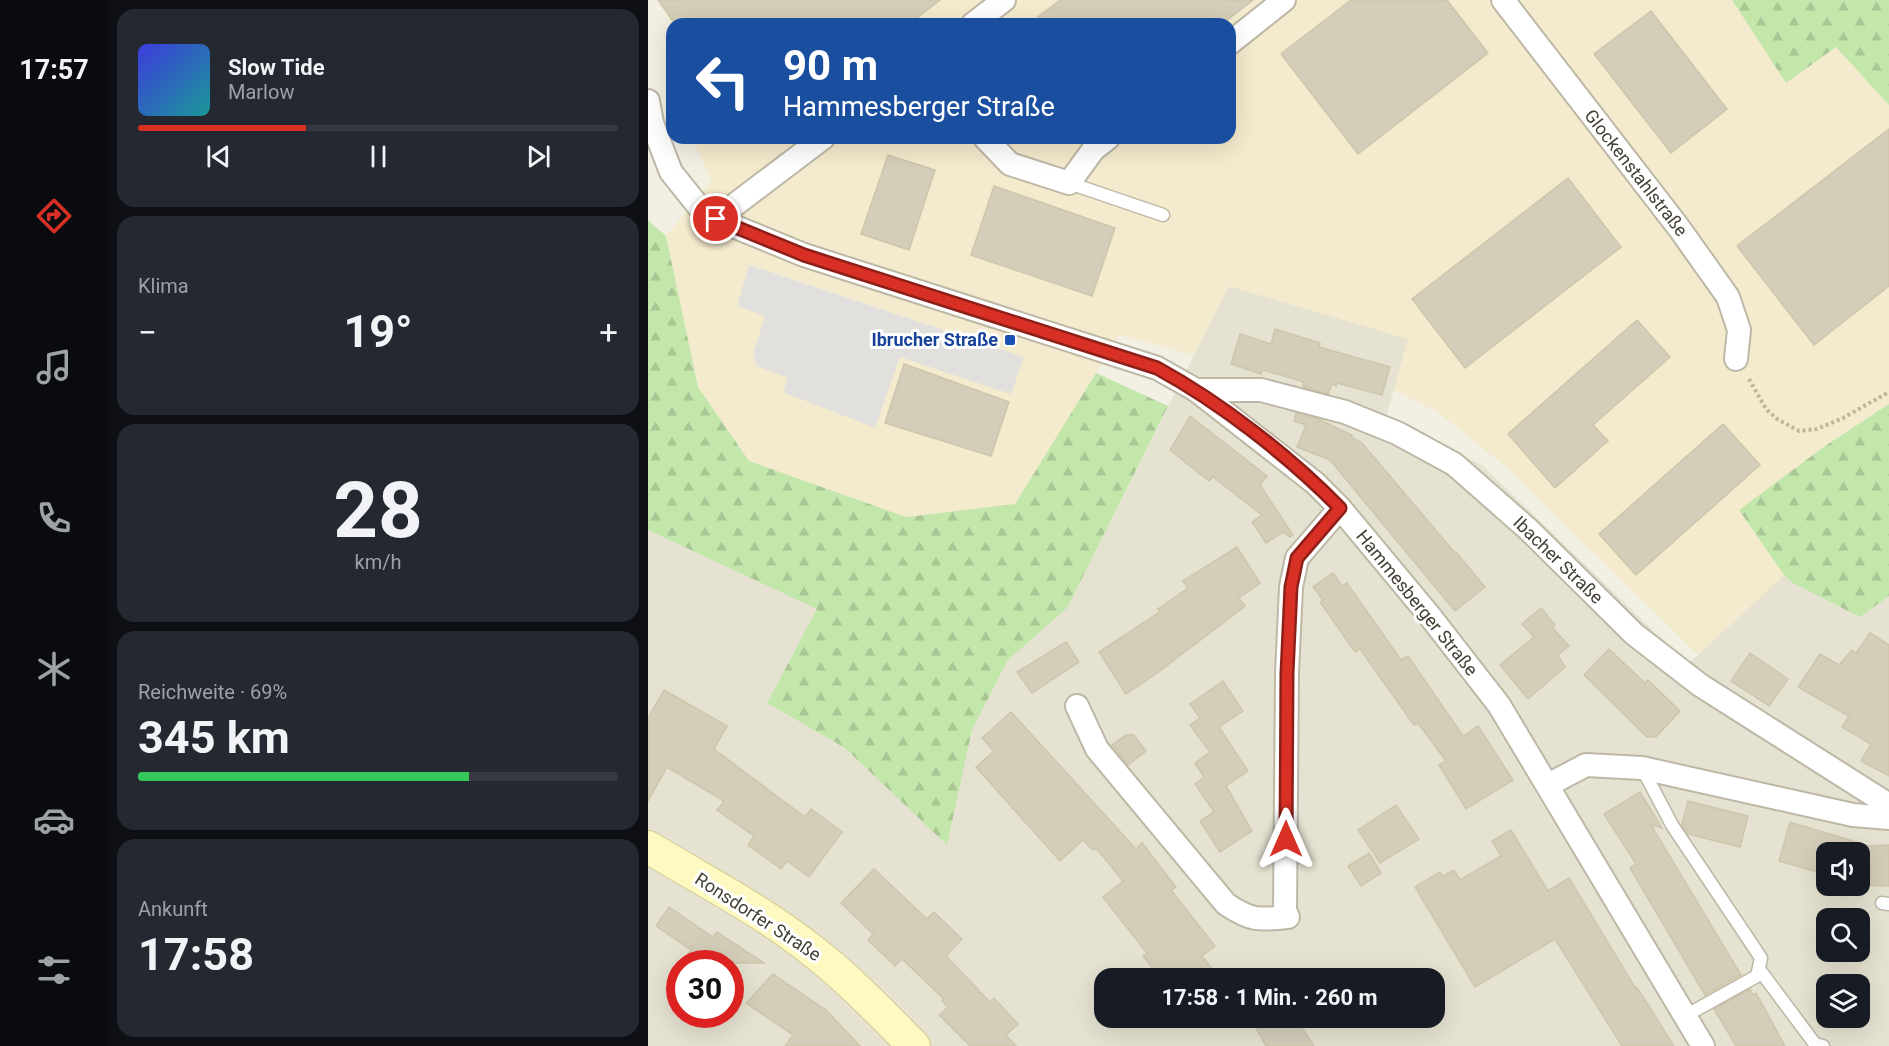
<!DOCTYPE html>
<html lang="de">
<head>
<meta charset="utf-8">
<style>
  body { margin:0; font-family:Roboto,sans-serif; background:#242831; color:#f1f3f6; height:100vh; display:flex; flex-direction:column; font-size:22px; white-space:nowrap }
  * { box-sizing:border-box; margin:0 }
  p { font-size:20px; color:#9ea1a6 }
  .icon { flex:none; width:33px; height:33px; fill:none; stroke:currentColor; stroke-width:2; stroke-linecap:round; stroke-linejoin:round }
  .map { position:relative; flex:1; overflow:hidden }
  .side { display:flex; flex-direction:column; gap:9px; padding:9px; background:#0d0f14; width:540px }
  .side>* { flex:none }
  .guide { position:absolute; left:18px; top:18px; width:570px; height:126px; border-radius:18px; box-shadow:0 6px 24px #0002; background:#1a4fa0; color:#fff; overflow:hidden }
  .tools { position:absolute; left:1168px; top:842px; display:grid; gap:12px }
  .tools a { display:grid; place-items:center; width:54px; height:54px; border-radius:12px; background:#171b24; box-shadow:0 6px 24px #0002; font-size:30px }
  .speed { position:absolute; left:18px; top:950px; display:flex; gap:12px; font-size:30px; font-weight:700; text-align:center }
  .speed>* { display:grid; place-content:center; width:78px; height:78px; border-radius:50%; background:#171b24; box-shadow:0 6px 24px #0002; line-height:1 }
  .speed .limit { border:9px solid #d22; background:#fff; color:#111 }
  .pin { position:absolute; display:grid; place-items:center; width:51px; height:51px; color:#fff; margin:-26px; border:3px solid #fff; border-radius:50%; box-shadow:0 2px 6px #0007 }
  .me { position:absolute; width:66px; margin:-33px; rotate:0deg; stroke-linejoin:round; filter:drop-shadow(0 0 4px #0008) }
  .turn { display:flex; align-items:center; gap:21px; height:126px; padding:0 18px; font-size:27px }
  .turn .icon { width:78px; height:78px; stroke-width:2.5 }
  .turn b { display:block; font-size:42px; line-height:51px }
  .big { font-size:45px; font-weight:700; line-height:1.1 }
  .side .tile { flex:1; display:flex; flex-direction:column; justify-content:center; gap:9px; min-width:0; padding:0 21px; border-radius:18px; background:#242831 }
  .side .dial { align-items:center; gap:0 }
  .dial b { font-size:78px; line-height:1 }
  .song { display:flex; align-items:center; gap:18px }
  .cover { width:72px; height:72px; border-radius:9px; background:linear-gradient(135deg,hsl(240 70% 55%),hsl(180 70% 35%)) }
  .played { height:6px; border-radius:3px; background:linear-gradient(90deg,#d93025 35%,#363941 35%) }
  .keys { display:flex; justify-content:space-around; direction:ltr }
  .heat { display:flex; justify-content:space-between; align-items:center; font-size:33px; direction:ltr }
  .charge { height:9px; border-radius:4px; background:linear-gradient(90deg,#34c759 69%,#363941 0) }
  .trip { position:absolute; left:446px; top:968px; width:351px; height:60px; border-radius:18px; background:#171b24; box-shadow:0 6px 24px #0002; font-weight:700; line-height:60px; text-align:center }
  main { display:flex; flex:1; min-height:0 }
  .dock { display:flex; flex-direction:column; width:108px; justify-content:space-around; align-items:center; background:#090b0e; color:#9ea1a6 }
  .dock .icon { width:42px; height:42px }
  .dock .active { color:#d93025 }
  .dock b { font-size:27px; color:#f1f3f6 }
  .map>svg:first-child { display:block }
  .residential { fill:#e6e2d1; fill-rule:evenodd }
  .commercial { fill:#f4eacd }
  .forest { fill:url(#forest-firs) }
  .parking { fill:#e2e0dc }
  .building { fill:#d3cdb9; stroke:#cec6ac; stroke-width:1.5 }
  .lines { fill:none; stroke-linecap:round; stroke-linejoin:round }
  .lane-casing { stroke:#bdb8a6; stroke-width:15 }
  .street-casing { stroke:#bdb8a6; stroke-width:26 }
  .secondary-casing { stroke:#d2cb93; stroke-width:34 }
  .path { stroke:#beb797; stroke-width:4; stroke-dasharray:3 3; stroke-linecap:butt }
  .lane { stroke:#fff; stroke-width:12 }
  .street { stroke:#fff; stroke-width:22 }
  .secondary { stroke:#fef9c0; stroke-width:32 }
  .route-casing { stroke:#8d1f18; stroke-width:15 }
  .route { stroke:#d93025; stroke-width:10 }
  .transit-dot { fill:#1a4fb4; stroke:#fff; stroke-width:2 }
  .labels { text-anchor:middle; stroke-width:6; stroke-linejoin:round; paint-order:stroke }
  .street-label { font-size:18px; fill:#433f33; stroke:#fff }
  .transit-label { font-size:18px; font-weight:bold; fill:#164399; stroke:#fff; text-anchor:end }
</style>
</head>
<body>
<main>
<nav class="dock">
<b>17:57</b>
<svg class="icon active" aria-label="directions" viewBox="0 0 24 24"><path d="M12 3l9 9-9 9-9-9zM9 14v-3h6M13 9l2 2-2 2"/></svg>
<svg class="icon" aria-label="music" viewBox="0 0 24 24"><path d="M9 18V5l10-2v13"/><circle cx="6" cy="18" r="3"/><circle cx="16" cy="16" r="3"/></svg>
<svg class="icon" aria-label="phone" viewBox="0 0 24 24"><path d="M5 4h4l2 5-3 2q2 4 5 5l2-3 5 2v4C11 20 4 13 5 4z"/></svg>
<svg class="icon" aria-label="climate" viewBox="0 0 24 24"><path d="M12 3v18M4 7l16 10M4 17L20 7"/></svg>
<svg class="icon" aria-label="car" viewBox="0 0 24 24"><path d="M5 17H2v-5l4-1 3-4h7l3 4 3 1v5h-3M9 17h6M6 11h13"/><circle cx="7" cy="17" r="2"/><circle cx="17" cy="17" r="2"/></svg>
<svg class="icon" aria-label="filters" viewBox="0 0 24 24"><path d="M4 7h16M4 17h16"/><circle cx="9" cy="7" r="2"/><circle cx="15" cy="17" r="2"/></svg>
</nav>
<section class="side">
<div class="tile">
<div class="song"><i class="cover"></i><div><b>Slow Tide</b><p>Marlow</p></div></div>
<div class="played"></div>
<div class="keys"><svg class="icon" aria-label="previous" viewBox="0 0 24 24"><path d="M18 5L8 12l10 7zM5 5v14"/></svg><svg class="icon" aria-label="pause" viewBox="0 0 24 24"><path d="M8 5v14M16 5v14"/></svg><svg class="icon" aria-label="next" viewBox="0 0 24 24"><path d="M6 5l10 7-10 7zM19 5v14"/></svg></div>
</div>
<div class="tile"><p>Klima</p>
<div class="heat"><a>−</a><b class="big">19°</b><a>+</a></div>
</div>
<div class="tile dial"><b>28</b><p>km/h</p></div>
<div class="tile"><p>Reichweite · 69%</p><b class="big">345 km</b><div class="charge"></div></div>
<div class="tile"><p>Ankunft</p><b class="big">17:58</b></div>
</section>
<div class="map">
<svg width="1241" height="1046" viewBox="0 0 1241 1046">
  <defs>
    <pattern id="forest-firs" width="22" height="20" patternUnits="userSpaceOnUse" patternTransform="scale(1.5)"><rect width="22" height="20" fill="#c3e6ab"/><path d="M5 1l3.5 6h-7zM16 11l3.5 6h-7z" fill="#a9c694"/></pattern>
  </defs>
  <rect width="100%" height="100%" fill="#f2efe3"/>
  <path class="residential" d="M581 286 761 339 738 416 834 465 1040 664 1136 575 1146 583 1212 617 1241 596V1046H0V530L170 609 119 703 197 748 298 844 324 730 360 660 419 607ZM1179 852H1212V885H1179ZM1179 918H1212V951H1179ZM32 963H82V1014H32ZM456 978H786V1017H456ZM1179 984H1212V1017H1179Z"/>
  <path class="commercial" d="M20 0H1084L1138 83 1188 47 1241 105V404L1177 446 1091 511 1136 575 1050 655 857 466 790 412 746 390 760 339 581 286 546 355 471 335 367 505 258 517 101 461 50 387 18 236 64 181 44 138H582V24H24V51Z"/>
  <g class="forest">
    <path d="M1084 0H1241V105L1188 47 1138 83Z"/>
    <path d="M0 220 18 236 50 387 101 461 258 517 367 504 448 373 520 406 419 608 360 660 324 730 299 845 197 748 119 703 169 609 0 530Z"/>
    <path d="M1241 404V596L1212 617 1145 583 1136 575 1091 510 1177 446Z"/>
  </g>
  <path class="parking" d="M101 265 376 357 363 394 252 357 227 428 135 392 140 378 109 366 105 354 117 316 89 306Z"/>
  <g class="building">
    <path d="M10 0H292L261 24H27Z"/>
    <path d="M412 0H605L574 24H381Z"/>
    <path d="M703 0H799L840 53 710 154 633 54Z"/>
    <path d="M1003 11 1079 109 1023 153 946 54Z"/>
    <path d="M1241 129V286L1166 345 1089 246Z"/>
    <path d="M240 155 287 170 261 250 213 234Z"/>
    <path d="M920 178 973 247 817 368 764 299Z"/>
    <path d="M346 186 467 228 444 296 323 255Z"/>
    <path d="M989 320 1022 357 945 425 960 441 907 488 860 434Z"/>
    <path d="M627 329 672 343 671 347 742 367 734 395 689 383 688 386 684 384 680 394 655 387 656 382 615 370 613 374 583 364 592 334 623 344Z"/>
    <path d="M256 364 361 402 343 456 237 423Z"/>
    <path d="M648 413 670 419 704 435 703 437 714 443 807 553 808 552 837 587 807 611 682 460 649 447 658 425 646 421Z"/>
    <path d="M542 416 619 476 612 485 645 535 642 537 635 532 618 543 604 522 614 515 565 477 561 481 522 450Z"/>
    <path d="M1075 424 1112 465 988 575 951 534Z"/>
    <path d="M589 547 612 583 591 598 597 606 508 674 478 694 451 652 512 612 510 609 540 588 535 581Z"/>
    <path d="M685 573 694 586 699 583 753 660 760 656 815 736 830 726 865 780 818 809 791 765 798 761 770 723 766 725 712 649 707 652 672 602 675 600 665 587Z"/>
    <path d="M893 608 907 625 904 627 921 646 910 655 917 667 880 699 852 665 886 637 874 624Z"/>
    <path d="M1222 633 1241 645V776L1213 761 1223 744 1194 727 1201 716 1150 687 1172 654 1191 665 1204 650 1208 653Z"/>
    <path d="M418 642 431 662 384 693 369 672Z"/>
    <path d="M961 649 997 683 1000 680 1032 711 1008 737H999L936 675Z"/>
    <path d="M1102 653 1140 679 1121 706 1083 681Z"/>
    <path d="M575 681 595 711 571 727 600 771 578 786 604 831 572 852 552 821 566 812 547 784 556 777 547 763 562 752 542 725 552 718 542 704Z"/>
    <path d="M16 690 79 726 66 749 157 817 163 809 194 832 161 877 139 861 133 869 100 845 106 836 69 810 76 801 19 767 0 801V718Z"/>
    <path d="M363 712 488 849 494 843 528 887 523 890 567 946 554 956 571 978H512L495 956 499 953 455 897 475 881 448 848 445 850 435 840 412 861 328 767 346 751 334 738Z"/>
    <path d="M478 735H486L498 751 480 765 464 745Z"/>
    <path d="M992 792 1014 828 1003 825 1093 975 1057 995 982 868 988 864 956 814Z"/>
    <path d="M1040 801 1100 816 1092 847 1040 834 1034 825Z"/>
    <path d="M748 805 771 839 732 863 710 830Z"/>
    <path d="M1142 822 1221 846 1241 845V886L1212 885V852H1179V875L1131 861Z"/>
    <path d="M863 830 900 891 921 878 988 989 989 988 999 1003 1026 1046H974L907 939 827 987 767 887 792 872 795 876 806 870 812 880 853 856 844 841Z"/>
    <path d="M721 853 733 873 713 886 700 866Z"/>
    <path d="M226 869 279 919 286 912 314 939 298 956 342 1002 346 998 370 1024 358 1035 368 1046H322L291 1015 300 1007 294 1001 296 999 254 959 247 966 220 940 225 934 193 903Z"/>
    <path d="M21 907 65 937 69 932 116 963H34L43 950 8 926Z"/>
    <path d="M125 974 178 1010 212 1046H137L145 1035 98 1003Z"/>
    <path d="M1102 989 1105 995 1108 993 1137 1046H1088L1066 1009Z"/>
    <path d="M602 1017H647L666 1046H618Z"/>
  </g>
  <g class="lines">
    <defs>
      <g id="lane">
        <path d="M421 183 515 215"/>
        <path d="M994 768 1024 825 1113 958 1109 976 1037 1016"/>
        <path d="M1234 903 1241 904"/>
        <path d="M1111 969 1167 1044 1175 1046"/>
      </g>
      <g id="street">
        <path d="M855 0 1031 228 1080 297 1091 330 1088 359"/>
        <path d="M325 24 356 0"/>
        <path d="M582 43 636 0"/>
        <path d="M0 101 4 123 23 172 51 207 68 219 156 255 509 368 548 390 667 483 692 508 781 615 851 705 1055 1046"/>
        <path d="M337 138 362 164 421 183 445 150 460 138"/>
        <path d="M68 219 175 138"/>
        <path d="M548 390H613L697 412 749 433 806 464 881 530 986 634 1052 685 1241 805"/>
        <path d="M429 706 449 749 578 904C603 921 611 920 640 917L637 911 639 673 643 587 649 558 692 508"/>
        <path d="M900 785 938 765 994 768 1205 815 1241 818"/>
      </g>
      <path id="secondary" d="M0 847C56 881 115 911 166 952 202 980 234 1014 266 1046"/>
    </defs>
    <use href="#lane" class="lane-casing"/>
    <use href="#street" class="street-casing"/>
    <use href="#secondary" class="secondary-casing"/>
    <path class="path" d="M1101 379 1118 409 1129 419 1151 431 1169 429 1195 418 1241 392"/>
    <use href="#lane" class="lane"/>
    <use href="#street" class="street"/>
    <use href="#secondary" class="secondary"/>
  </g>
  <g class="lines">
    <defs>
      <path id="route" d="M68 219 156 255 509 368C573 403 641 456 692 508L649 558 643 587 639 673 638 839"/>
    </defs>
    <use href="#route" class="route-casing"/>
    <use href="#route" class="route"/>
  </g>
  <rect class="transit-dot" x="356" y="334" width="12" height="12" rx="3"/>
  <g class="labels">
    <g class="street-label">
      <text transform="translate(988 173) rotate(52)" y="6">Glockenstahlstraße</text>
      <text transform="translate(910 560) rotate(44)" y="6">Ibacher Straße</text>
      <text transform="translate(769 603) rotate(51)" y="6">Hammesberger Straße</text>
      <text transform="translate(110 917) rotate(33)" y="6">Ronsdorfer Straße</text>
    </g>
    <g class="transit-label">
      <text x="350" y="346">Ibrucher Straße</text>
    </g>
  </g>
</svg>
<div class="tools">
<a><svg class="icon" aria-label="sound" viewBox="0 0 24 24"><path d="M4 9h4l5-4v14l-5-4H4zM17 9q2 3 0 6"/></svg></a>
<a><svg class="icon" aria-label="search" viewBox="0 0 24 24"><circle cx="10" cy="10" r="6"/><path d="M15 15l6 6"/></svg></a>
<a><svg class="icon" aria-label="layers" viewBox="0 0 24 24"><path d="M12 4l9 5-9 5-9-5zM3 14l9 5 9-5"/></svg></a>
</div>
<div class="speed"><div class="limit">30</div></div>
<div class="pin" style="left:68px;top:219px;background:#d93025"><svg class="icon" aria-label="arrive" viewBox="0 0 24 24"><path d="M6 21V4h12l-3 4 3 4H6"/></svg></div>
<svg class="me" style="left:638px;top:839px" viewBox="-20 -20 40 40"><path d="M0-17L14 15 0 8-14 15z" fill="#d93025" stroke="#fff" stroke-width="4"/></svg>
<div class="trip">17:58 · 1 Min. · 260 m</div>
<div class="guide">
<div class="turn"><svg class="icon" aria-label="left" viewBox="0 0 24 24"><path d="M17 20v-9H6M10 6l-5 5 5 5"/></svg><div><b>90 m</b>Hammesberger Straße</div></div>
</div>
</div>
</main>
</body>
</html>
